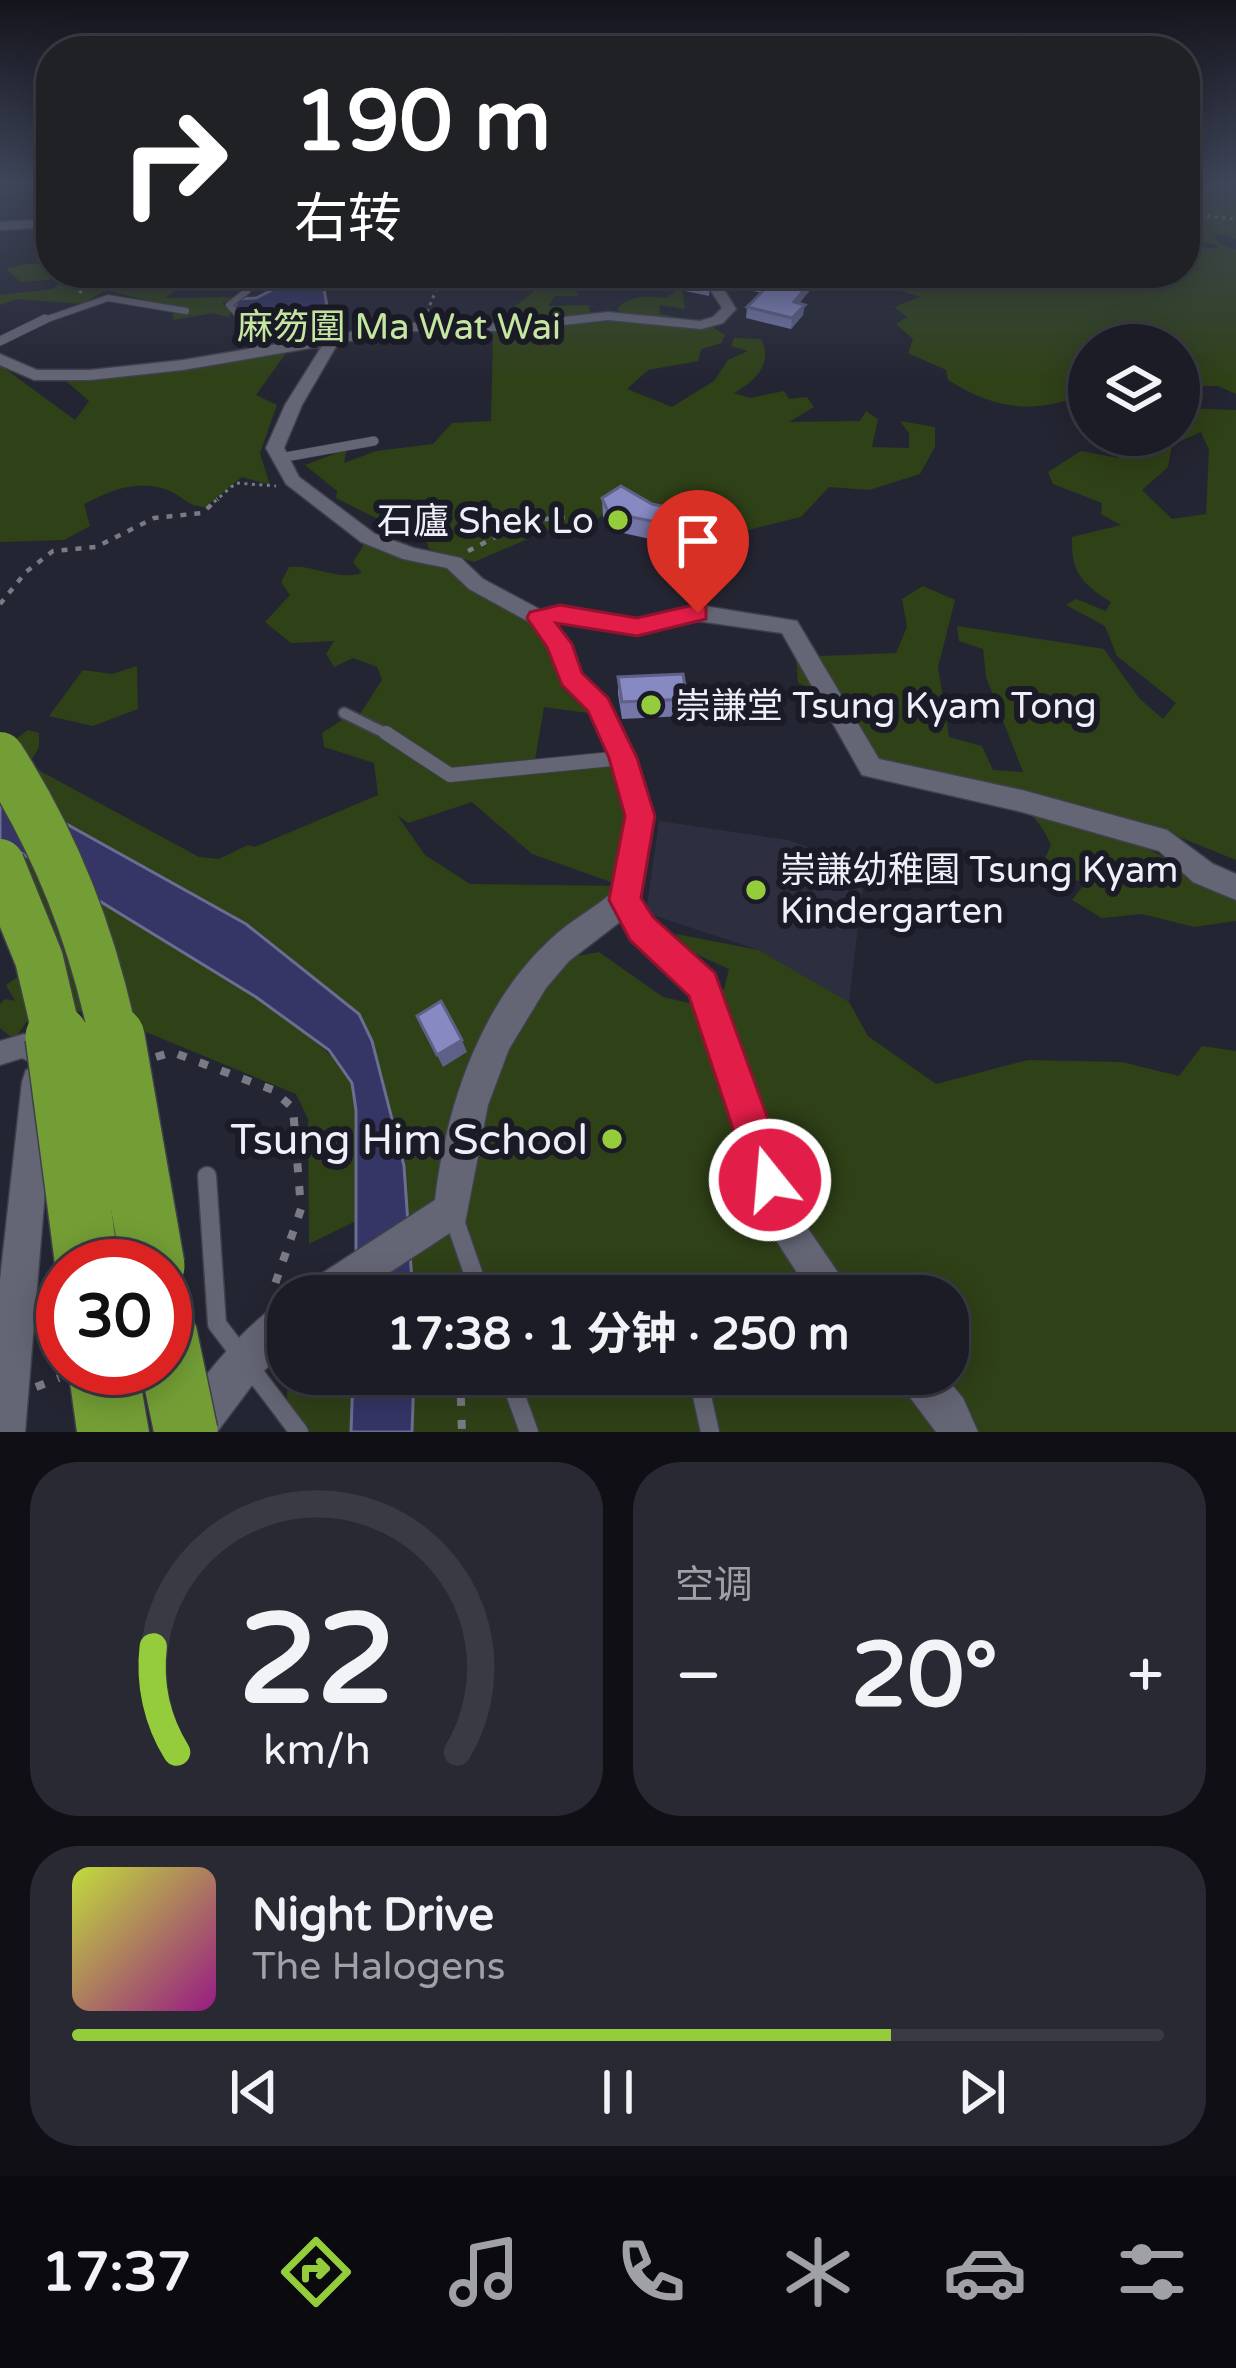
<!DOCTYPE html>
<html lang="zh">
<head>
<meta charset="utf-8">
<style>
  body { margin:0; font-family:"Varela Round","Noto Sans SC",sans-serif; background:#282932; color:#f1f3f6; height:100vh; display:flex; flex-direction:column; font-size:45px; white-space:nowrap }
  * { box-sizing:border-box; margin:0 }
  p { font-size:39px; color:#a0a1a7 }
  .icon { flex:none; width:66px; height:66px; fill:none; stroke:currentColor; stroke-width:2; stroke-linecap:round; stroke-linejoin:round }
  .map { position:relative; height:1432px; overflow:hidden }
  .panel { display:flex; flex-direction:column; gap:30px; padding:30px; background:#0f0f15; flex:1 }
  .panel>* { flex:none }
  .hud { position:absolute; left:36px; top:36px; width:1164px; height:252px; border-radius:48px; box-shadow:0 6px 30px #0003,0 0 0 3px #393a43; background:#202124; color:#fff; overflow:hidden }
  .controls { position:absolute; left:1068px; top:324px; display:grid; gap:24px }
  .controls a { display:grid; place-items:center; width:132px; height:132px; border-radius:50%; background:#1b1c26; box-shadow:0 6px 30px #0003,0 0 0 3px #393a43; font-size:60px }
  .speed { position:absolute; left:36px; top:1239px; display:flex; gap:24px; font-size:60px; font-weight:700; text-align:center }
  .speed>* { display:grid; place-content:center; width:156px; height:156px; border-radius:50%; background:#1b1c26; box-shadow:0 6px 30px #0003,0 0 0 3px #393a43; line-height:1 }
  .speed .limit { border:18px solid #d22; background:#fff; color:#111 }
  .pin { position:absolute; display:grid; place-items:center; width:102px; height:102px; color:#fff; margin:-123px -51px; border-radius:50% 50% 50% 0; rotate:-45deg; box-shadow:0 0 12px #0007 }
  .pin .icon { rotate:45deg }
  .me { position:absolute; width:132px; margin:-66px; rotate:343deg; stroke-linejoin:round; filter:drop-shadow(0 0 9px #0008) }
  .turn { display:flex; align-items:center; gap:42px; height:252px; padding:0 60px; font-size:54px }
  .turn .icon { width:156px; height:156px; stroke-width:2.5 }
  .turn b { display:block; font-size:84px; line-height:102px }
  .big { font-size:90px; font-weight:700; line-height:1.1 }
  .panel .card { flex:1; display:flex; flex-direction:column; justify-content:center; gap:18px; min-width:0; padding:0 42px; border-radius:48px; background:#282932 }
  .panel .dial { align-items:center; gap:0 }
  .dial svg { height:312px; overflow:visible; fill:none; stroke:#393a43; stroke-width:7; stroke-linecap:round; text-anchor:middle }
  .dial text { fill:#f1f3f6; stroke:none }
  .song { display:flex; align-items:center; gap:36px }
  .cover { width:144px; height:144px; border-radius:18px; background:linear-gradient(135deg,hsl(70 70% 55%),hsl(310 70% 35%)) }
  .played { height:12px; border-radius:6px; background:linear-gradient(90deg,#94cc3c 75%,#393a43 75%) }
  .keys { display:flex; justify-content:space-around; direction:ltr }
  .heat { display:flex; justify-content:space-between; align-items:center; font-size:66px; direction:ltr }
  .panel .tiles { flex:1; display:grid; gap:30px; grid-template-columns:1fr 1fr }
  .card:last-child { grid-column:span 2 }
  .trip { position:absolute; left:267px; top:1275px; width:702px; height:120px; border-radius:48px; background:#1b1c26; box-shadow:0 6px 30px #0003,0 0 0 3px #393a43; font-weight:700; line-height:120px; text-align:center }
  .tabs { display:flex; height:192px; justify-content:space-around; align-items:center; background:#0b0b0f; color:#a0a1a7 }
  .tabs .icon { width:84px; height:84px }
  .tabs .on { color:#94cc3c }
  .tabs b { font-size:54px; color:#f1f3f6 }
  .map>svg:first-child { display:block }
  .built { fill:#2d2f41 }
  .green { fill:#2f4117; fill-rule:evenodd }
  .water { fill:#353566; stroke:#6c6d92; stroke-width:3 }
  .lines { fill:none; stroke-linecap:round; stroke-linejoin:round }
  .service-far4-casing { stroke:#3e404a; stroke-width:8 }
  .service-far3-casing { stroke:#3e404a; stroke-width:10 }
  .service-far2-casing { stroke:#3e404a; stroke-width:14 }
  .service-far1-casing { stroke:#3e404a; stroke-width:16 }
  .service-casing { stroke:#3e404a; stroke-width:21 }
  .pedestrian-casing { stroke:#3e404a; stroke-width:3 }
  .minor-casing { stroke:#3e404a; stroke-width:3 }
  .motorway-casing { stroke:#3e404a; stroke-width:3 }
  .path-far2 { stroke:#797a85; stroke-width:3; stroke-dasharray:3 4.5; stroke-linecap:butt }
  .path-far1 { stroke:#797a85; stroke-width:4.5; stroke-dasharray:6 8; stroke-linecap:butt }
  .path { stroke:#797a85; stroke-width:8; stroke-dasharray:9 14; stroke-linecap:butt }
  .service-far4 { stroke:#656675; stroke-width:6 }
  .service-far3 { stroke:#656675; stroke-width:9 }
  .service-far2 { stroke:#656675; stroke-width:10 }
  .service-far1 { stroke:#656675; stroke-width:14 }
  .service { stroke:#656675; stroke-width:18 }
  .pedestrian { fill:#656675; fill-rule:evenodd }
  .minor { fill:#656675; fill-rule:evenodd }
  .motorway { fill:#739e35; fill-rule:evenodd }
  .motorway-bridge-far1-casing { stroke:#3e404a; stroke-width:51; stroke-linecap:butt }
  .motorway-bridge-casing { stroke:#3e404a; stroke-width:66; stroke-linecap:butt }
  .motorway-bridge-far1 { stroke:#739e35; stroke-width:48 }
  .motorway-bridge { stroke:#739e35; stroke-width:63 }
  .wall { fill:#7376a7 }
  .shaded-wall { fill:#5e6088 }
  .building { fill:#8689c2; stroke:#5e6088; stroke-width:3 }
  .route { fill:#e11d48; stroke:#92132f; stroke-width:3 }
  .poi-dot { fill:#94cc3c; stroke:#1b1b28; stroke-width:4.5 }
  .labels { text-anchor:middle; stroke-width:12; stroke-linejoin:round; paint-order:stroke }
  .far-quarter-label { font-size:36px; fill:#c6e7a0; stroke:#1b1b28 }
  .poi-label { font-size:36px; fill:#eeeff8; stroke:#1b1b28; text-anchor:start }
  .near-poi-label { font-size:42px; fill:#eeeff8; stroke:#1b1b28; text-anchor:end }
</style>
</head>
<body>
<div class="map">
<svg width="1236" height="1432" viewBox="0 0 1236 1432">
  <rect width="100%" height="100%" fill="#242532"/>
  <path class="built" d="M659 821 788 840 865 868 849 1002 759 950 646 913Z"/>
  <g class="green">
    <path d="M1185 182H1236V239L1212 232 1219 244 1236 250V394L1218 386H1179V345H1089V393C1035 414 998 411 948 380L946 370 908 353 913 339 896 324 907 317 894 307 920 297 895 289V273H1185V244L1216 249 1218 245 1185 239Z"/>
    <path d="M25 264H51L47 271 53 277 124 273 143 281H158L169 273H186L174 278 183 283 165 298 238 297 222 303 231 312 228 317 212 313 174 320 172 315 179 309 106 290 82 304 17 299 0 305V295L53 289 60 283 57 279 21 282 6 269Z"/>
    <path d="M529 273H567L578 296H555L548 306 589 305 592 322 627 321 617 309C628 295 649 295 665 298L682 287 685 309 659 305 660 314 704 322 725 335 722 343 701 349 698 361 648 370 627 389 672 407 714 381 728 360 748 351 731 346 734 338 761 339C774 364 754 382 734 393L750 398 784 391 789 399 807 397 814 407 789 422 860 421 866 411 878 419 872 447 909 448V433L900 421 935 427V447L920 474 869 490 829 487 801 517 740 532 707 523 668 522 624 500 587 526 551 529 474 562 429 549 425 536 384 534 378 519 336 498 337 491 305 465 347 449 344 463 376 451 433 444 452 423 491 421 493 332H476L482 320 510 310 536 290Z"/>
    <path d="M288 350 256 395 277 405 260 453 270 485 242 477 205 507C187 506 185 498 170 491 138 478 112 490 84 504L90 526 64 540 0 542V365L75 420 89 401 66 381 176 370Z"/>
    <path d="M1179 408 1236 410V860L1157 828 1092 812 1148 849 1236 895V921L1194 927 1142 914 1102 918 1072 900 1086 882 1038 875 1051 845C1019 771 928 770 858 759L841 736 853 706 798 683 796 657 896 653 907 627 902 599 923 586 955 600 938 667 949 737 982 746 993 770 1023 772 986 677 983 649 959 641 957 626 1104 649 1139 698 1163 719 1176 703 1117 656 1105 626 1066 605 1076 599 1106 611 1111 602C1082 584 1071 573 1072 537L1121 525 1101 514 1102 503 1053 484 1048 472 1081 451 1118 458 1120 447 1110 435H1179ZM1201 432 1209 450 1206 514 1172 519 1142 490 1168 467 1172 445Z"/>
    <path d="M368 538 454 563 518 604 603 715 544 707 534 766 623 758 640 816 627 886 542 945 551 961 599 952 663 997 689 1003 724 989 729 969 680 947 676 934 759 950 849 1002 868 1036 936 1084 1028 1060 1122 1062 1179 1076 1202 1046 1236 1051V1432H412L414 1374H948V1296H413L404 1166 372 1042 359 1014 246 924 60 821 10 743 28 730 39 733V747L29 765 199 857 219 859 248 845 255 847 378 795 374 763 324 747 322 733 350 715 358 717 382 680 377 667 353 658 334 667 326 654 334 641 291 643 265 622 290 595 281 582 289 567C319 565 333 581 362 573L353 562ZM472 802 532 854 622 886 470 884 425 855 397 815 408 823Z"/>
    <path d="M137 666 138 709 93 726 49 716 83 670 112 674Z"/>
    <path d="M0 840C62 878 334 1030 352 1083 365 1124 357 1178 358 1220L309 1244 308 1119 296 1094 90 1009 56 1017 47 992 14 1040 0 1028V1004L5 999 15 1001 6 985 36 964Z"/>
    <path d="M293 1374H353L351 1432H288L287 1392Z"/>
  </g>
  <g class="water">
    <path d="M323 283 328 312C310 322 253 318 233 309L239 299 256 298 284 284Z"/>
    <path d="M0 787 246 924 359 1014 372 1041 404 1166 413 1296H356V1110L352 1083 329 1050 256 997 0 840Z"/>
    <path d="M353 1374H414L412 1432H351Z"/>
  </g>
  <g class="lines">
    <defs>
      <g id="service-far4">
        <path d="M231 273 247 291 229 305 245 322"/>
        <path d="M39 322 108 298 186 311"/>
      </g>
      <g id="service-far3">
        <path d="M242 319 249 327 254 350"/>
        <path d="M0 341 45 319"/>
        <path d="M280 458 374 441"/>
      </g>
      <path id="service-far2" d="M344 713 391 736"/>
      <path id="service-far1" d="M386 733 450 775 622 758"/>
      <g id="service">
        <path d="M207 1176 217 1324 299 1432"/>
        <path d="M454 1218 481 1296"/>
        <path d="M508 1374 529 1432"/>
        <path d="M697 1374 710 1432"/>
      </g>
      <path id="pedestrian" d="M24 1034 49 1046 52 1055 49 1064 40 1067 22 1058 0 1065V1041Z"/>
      <g id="minor">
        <path d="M51 219V227L0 230V222Z"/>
        <path d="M726 273H740L725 291 736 309 723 323 701 329 608 320 509 331H404L338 343 302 405 284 448 299 477 375 534 414 548 461 558 483 579 541 610 560 605 637 619 698 605 797 621 879 759 1022 790 1167 830 1213 864 1236 874V900L1193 882 1159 851 1022 812 862 775 782 633 698 621 637 635 554 622 570 644 581 674 607 699 636 758 653 816 639 898 651 918 714 975 775 1139 796 1211 854 1296H812L763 1220 741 1139 691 996 631 938 621 921 569 961 546 988 509 1049 488 1105 465 1223 354 1296H301L307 1283 435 1200C446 1107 480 1003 552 938 570 921 593 909 612 893L627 816 610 758 589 710 563 684 549 646 531 623 469 589 447 568 403 559 361 542 286 484 266 448 285 405 322 346 183 370 90 380H34L0 365V354L37 370H90L183 360 404 323H509L608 312 700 321 713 317 722 308 711 291Z"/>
        <path d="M38 1066 50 1070 54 1082 25 1432H0V1280L22 1082 26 1070Z"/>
        <path d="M288 1299V1346L259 1376 217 1432H173C181 1397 254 1313 288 1299Z"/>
        <path d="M897 1374H943L963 1398 978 1432H936L903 1388Z"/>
      </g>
      <path id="motorway" d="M68 1368H138L149 1432H77Z"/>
    </defs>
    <use href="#service-far4" class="service-far4-casing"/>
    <use href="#service-far3" class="service-far3-casing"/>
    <use href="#service-far2" class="service-far2-casing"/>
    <use href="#service-far1" class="service-far1-casing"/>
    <use href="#service" class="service-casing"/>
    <use href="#pedestrian" class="pedestrian-casing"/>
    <use href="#minor" class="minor-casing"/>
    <use href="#motorway" class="motorway-casing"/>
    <g class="path-far2">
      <path d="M1185 214 1236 219"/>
      <path d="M63 275 83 294"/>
      <path d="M427 312 443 273"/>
      <path d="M214 502 236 483 276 486"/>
    </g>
    <g class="path-far1">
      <path d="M468 551 527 521 594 514"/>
      <path d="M0 604 26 572 53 551 96 547 154 518 202 513 218 499"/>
    </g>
    <g class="path">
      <path d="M156 1057 172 1052 273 1090 293 1108 301 1209 274 1287"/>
      <path d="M460 1374 462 1432"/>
      <path d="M36 1387 59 1378"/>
    </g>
    <use href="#service-far4" class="service-far4"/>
    <use href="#service-far3" class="service-far3"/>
    <use href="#service-far2" class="service-far2"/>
    <use href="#service-far1" class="service-far1"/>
    <use href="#service" class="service"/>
    <use href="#pedestrian" class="pedestrian"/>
    <use href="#minor" class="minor"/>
    <use href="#motorway" class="motorway"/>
    <defs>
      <g id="motorway-bridge-far1">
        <path d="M0 756C57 845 92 936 114 1040"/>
        <path d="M0 863 39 959 58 1040"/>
      </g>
      <g id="motorway-bridge">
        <path d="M57 1037 87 1266"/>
        <path d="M113 1037 153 1266"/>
        <path d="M165 1332 186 1432"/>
      </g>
    </defs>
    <use href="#motorway-bridge-far1" class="motorway-bridge-far1-casing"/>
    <use href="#motorway-bridge" class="motorway-bridge-casing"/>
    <use href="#motorway-bridge-far1" class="motorway-bridge-far1"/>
    <use href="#motorway-bridge" class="motorway-bridge"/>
  </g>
  <g class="wall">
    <path d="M71 273H110L108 275 73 277Z"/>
    <path d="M646 273H720L710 285 709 296 685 291 686 286Z"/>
    <path d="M745 273H861L857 279 839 275 833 285 816 283 799 303 803 315 791 329 746 318 747 307 762 293 740 288 741 278Z"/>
    <path d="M602 498 703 533 696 549 609 530 603 516Z"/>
    <path d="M618 677 687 699 685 716 622 719 618 694Z"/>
  </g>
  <g class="shaded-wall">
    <path d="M617 273H645L603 289V278Z"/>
    <path d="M712 273H720L710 285 708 277Z"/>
    <path d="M818 273 816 283 792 312 794 302Z"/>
    <path d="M805 305 803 315 791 329 792 318Z"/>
    <path d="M705 515 703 533 696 549 698 531Z"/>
    <path d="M462 1040 467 1052 443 1067 437 1055Z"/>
  </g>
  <g class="building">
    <path d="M680 273H712L708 277 710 285 686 280 690 276Z"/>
    <path d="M745 273H836L835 275 818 273 794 302 805 305 792 318 747 307 770 284 741 278Z"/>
    <path d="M621 486 652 504 705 515 698 531 608 512 602 498Z"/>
    <path d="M683 674 687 699 622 702 618 677Z"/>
    <path d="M441 1001 462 1040 437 1055 417 1016Z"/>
  </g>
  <linearGradient id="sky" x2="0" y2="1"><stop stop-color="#14141c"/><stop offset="0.48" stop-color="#3f465a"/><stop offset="1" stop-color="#3f465a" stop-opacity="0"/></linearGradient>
  <rect width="1236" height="382" fill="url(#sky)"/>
  <path class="route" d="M698 604 706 607V619L637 636 556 623 572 644 582 673 608 698 637 758 655 816 641 898 653 917 715 973 790 1180 784 1194 770 1200 756 1194 750 1180 689 996 630 940 609 900 625 816 609 758 588 711 562 685 547 647 527 618 530 612 560 605 637 618Z"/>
  <g class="poi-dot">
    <circle cx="618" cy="520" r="12"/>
    <circle cx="651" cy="705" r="12"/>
    <circle cx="756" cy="890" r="12"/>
    <circle cx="612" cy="1139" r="12"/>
  </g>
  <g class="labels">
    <g class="far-quarter-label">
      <text x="399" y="339">麻笏圍 Ma Wat Wai</text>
    </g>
    <g class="poi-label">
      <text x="594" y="533" text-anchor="end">石廬 Shek Lo</text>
      <text x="675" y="718">崇謙堂 Tsung Kyam Tong</text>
      <text x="780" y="882">崇謙幼稚園 Tsung Kyam<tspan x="780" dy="41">Kindergarten</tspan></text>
    </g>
    <g class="near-poi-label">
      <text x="588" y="1154">Tsung Him School</text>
    </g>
  </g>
</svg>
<div class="controls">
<a><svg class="icon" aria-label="layers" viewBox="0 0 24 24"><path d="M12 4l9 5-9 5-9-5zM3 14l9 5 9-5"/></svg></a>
</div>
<div class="speed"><div class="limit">30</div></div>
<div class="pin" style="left:698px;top:613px;background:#d93025"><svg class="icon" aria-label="arrive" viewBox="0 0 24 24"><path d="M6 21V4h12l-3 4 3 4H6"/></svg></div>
<svg class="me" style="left:770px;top:1180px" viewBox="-20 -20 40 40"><circle r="17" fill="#e11d48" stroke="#fff" stroke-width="3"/><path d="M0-11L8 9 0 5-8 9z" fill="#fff"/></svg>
<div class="trip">17:38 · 1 分钟 · 250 m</div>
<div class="hud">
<div class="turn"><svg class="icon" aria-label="right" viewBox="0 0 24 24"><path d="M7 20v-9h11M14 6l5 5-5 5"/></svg><div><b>190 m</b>右转</div></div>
</div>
</div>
<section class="panel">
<div class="tiles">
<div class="card dial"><svg viewBox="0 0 100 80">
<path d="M14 69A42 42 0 1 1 86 69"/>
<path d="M14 69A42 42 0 0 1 8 42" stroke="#94cc3c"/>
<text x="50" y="56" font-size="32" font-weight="700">22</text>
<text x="50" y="72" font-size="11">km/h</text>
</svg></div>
<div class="card"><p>空调</p>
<div class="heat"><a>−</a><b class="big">20°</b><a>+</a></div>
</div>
<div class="card">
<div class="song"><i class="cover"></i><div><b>Night Drive</b><p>The Halogens</p></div></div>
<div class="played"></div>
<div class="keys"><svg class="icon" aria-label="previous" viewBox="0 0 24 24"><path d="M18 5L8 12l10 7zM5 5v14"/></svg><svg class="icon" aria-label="pause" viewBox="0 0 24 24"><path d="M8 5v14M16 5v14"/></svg><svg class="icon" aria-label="next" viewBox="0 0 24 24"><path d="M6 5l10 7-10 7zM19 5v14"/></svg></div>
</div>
</div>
</section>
<nav class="tabs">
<b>17:37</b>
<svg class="icon on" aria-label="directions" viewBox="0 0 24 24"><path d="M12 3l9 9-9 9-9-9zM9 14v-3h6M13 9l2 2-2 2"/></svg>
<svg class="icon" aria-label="music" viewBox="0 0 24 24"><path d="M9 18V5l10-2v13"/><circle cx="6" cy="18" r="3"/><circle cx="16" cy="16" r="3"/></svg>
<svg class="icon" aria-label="phone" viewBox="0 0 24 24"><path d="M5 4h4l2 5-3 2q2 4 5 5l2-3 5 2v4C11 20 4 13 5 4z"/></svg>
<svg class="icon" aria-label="climate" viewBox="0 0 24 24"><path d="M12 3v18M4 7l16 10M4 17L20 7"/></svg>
<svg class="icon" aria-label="car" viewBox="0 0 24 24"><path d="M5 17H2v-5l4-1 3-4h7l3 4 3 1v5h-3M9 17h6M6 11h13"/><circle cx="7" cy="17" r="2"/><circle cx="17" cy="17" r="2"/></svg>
<svg class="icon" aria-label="filters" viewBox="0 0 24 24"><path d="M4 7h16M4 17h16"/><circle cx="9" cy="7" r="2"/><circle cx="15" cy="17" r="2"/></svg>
</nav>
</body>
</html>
